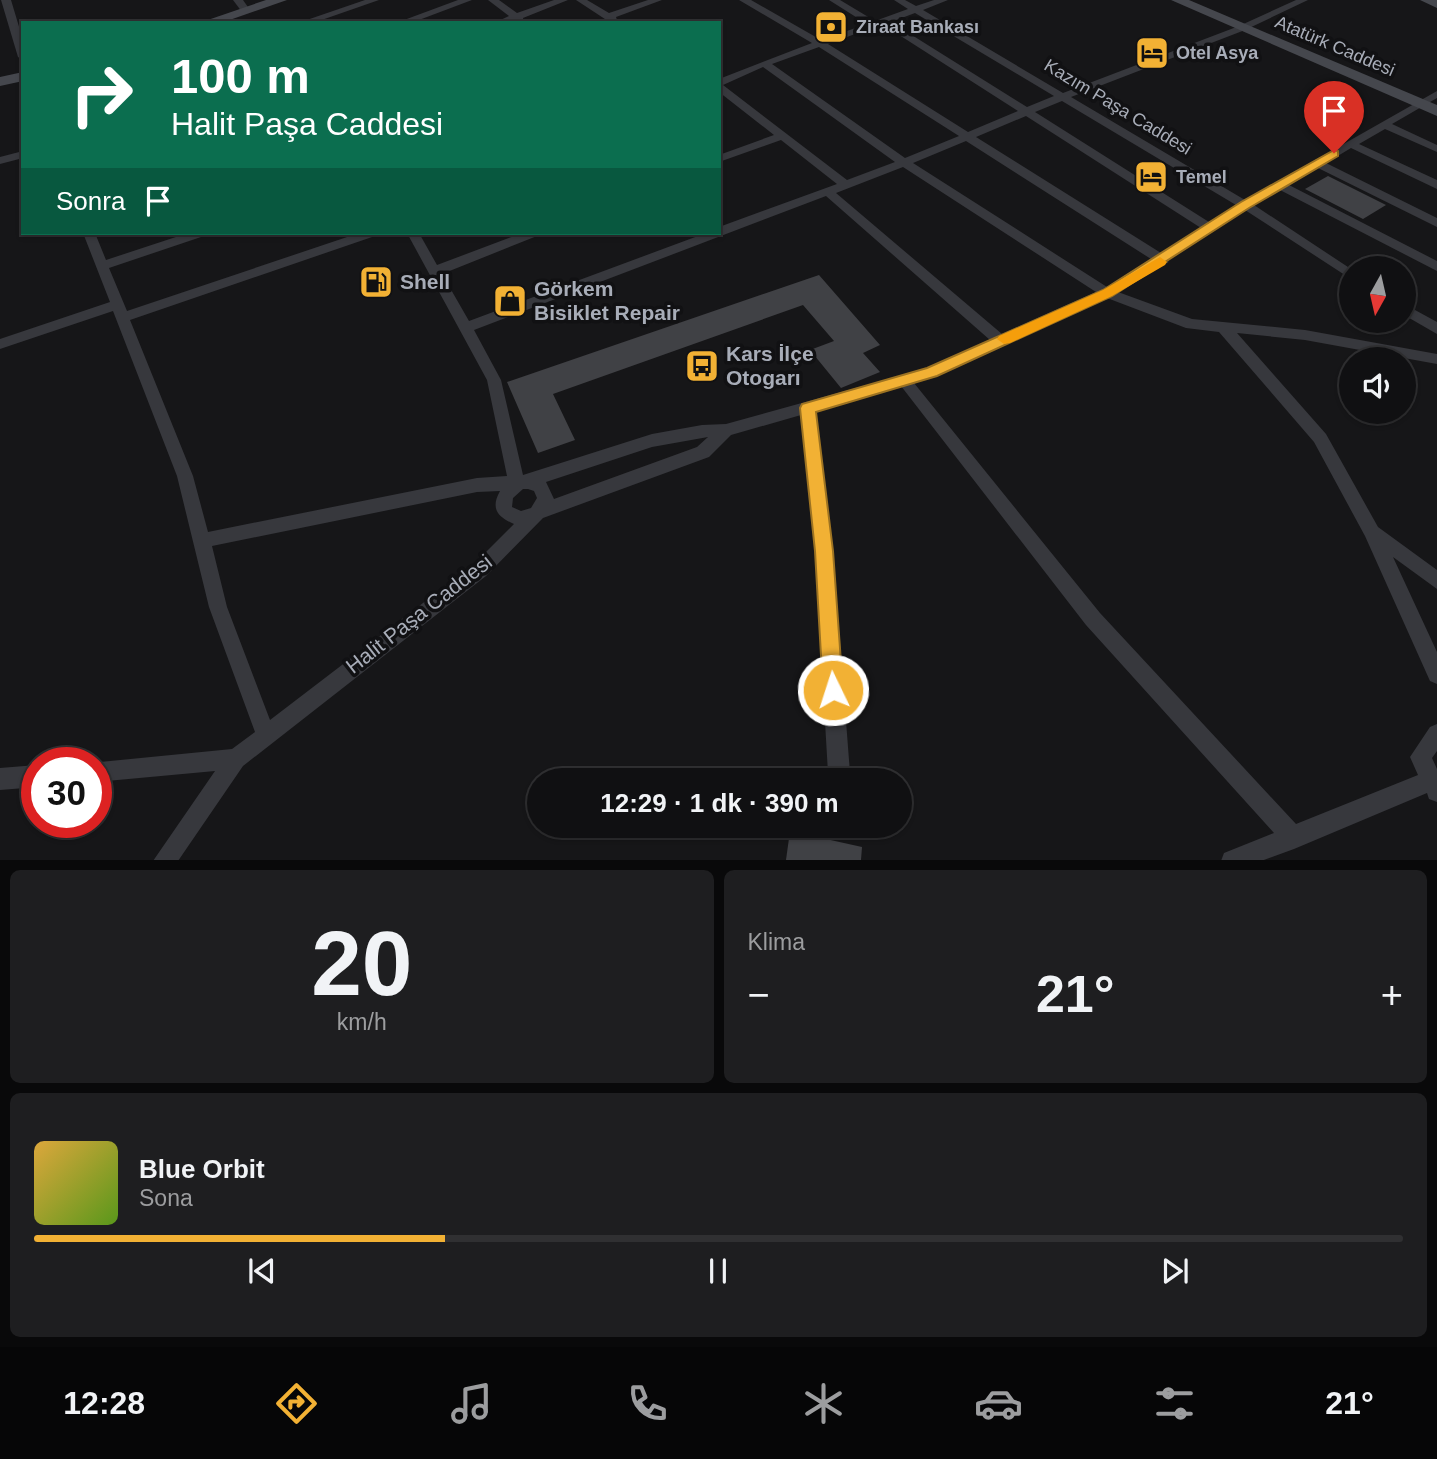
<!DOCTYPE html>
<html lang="tr">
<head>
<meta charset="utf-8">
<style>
  body { margin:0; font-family:Arial,sans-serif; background:#1e1e20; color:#f1f3f6; height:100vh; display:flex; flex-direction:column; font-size:26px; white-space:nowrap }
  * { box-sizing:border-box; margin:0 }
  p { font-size:23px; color:#9c9d9f }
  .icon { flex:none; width:38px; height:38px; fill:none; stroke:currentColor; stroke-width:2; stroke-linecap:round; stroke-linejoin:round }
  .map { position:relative; height:860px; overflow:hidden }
  .sheet { display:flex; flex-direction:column; gap:10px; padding:10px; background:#09090a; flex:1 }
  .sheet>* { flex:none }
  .guide { position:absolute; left:21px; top:21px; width:700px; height:214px; border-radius:0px; box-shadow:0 2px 5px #0004,0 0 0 2px #303032; background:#0b6e4f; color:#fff; overflow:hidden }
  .needle { width:46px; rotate:188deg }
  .tools { position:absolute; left:1339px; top:256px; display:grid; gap:14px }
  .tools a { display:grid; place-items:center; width:77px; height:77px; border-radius:50%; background:#101012; box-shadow:0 2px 5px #0004,0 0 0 2px #303032; font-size:35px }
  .speed { position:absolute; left:21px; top:747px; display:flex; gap:14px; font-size:35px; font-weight:700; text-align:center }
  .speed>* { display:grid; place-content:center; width:91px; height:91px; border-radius:50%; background:#101012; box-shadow:0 2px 5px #0004,0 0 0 2px #303032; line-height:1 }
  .speed .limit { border:10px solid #d22; background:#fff; color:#111 }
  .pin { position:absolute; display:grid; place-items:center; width:60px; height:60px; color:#fff; margin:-72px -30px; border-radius:50% 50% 50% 0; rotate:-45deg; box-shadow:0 0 7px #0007 }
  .pin .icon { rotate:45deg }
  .me { position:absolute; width:77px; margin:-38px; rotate:356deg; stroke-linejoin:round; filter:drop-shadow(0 0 5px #0008) }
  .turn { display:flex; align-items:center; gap:24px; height:147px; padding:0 35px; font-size:32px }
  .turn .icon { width:91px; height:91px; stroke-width:2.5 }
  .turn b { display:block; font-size:49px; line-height:60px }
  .then { display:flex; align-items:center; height:66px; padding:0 35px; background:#0003; gap:14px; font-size:26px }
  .big { font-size:52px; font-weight:600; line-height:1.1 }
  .sheet .card { flex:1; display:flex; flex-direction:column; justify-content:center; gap:10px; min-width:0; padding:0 24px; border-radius:10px; background:#1e1e20 }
  .sheet .dial { align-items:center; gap:0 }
  .dial b { font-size:91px; line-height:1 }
  .song { display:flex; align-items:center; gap:21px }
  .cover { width:84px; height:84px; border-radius:10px; background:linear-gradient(135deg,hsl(40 70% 55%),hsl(90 70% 35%)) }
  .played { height:7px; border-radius:4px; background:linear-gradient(90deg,#f2b134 30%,#303032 30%) }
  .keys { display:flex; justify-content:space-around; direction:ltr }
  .heat { display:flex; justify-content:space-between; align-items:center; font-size:38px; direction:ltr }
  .sheet .tiles { flex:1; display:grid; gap:10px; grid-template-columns:1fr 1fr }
  .card:last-child { grid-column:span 2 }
  .trip { position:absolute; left:527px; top:768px; width:385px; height:70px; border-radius:35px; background:#101012; box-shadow:0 2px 5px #0004,0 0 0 2px #303032; font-weight:600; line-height:70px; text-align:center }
  .tab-bar { display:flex; height:112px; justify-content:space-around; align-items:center; background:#060607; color:#9c9d9f }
  .tab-bar .icon { width:49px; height:49px }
  .tab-bar .selected { color:#f2b134 }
  .tab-bar b { font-size:32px; color:#f1f3f6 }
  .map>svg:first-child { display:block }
  .building { fill:#404145 }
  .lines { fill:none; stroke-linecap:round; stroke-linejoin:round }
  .street { fill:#37383d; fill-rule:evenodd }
  .secondary { fill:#45474d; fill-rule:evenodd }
  .route { fill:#f2b134; stroke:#9d7322; stroke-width:2 }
  .slow { fill:#f59e0b }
  .labels { text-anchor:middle; stroke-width:7; stroke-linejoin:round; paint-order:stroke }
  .far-poi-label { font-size:18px; font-weight:bold; fill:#a8adb8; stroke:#111113; text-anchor:start }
  .far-street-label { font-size:18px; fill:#a8adb8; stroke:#111113 }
  .poi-label { font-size:21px; font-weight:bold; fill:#a8adb8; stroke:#111113; text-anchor:start }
  .street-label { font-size:21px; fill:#a8adb8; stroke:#111113 }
</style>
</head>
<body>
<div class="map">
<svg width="1437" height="861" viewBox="0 0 1437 861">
  <rect width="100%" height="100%" fill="#161618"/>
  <g class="building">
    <path d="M1328 176 1386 205 1363 219 1305 189Z"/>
    <path d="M819 275 880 345 863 353 880 372 841 388 810 350 834 341 803 305 553 394 575 440 538 453 507 382Z"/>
    <path d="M790 831 862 847 861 860H786Z"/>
  </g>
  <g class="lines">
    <g class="street">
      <path d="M1 0H11L23 40V60L18 57Z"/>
      <path d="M233 0H243L250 10 248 12H242Z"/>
      <path d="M365 0H379L313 23H298Z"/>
      <path d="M458 0H472L411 23H396Z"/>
      <path d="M488 0H499L517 13 554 0H568L523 18 524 23 515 21 494 23 509 16Z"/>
      <path d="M576 0H587L609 13 648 0H662L616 17 618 23H611Z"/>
      <path d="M739 0H751L821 40 867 24 829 0H840L875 21 908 9 894 0H905L916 6 934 0H948L923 10 1063 93 1239 26 1296 0H1308L1245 30 1071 97 1245 200 1437 91V98L1392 124 1437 145V152L1385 129 1359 144 1437 180V189L1351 148 1326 163 1437 218V227L1318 168 1289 185 1437 261V271L1280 190 1254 205 1351 269V279L1245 210 1169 259 1168 263 1162 264 1118 292 1192 319 1305 330 1437 354V364L1305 340 1237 333 1326 434 1378 527 1437 570V589L1393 557 1437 652V684L1430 681 1365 536 1314 442 1219 332 1186 328 1107 298 937 376 914 383 1100 613 1296 824 1418 775 1410 757 1430 727 1437 724V751L1432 758 1437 769V802L1429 799 1427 793 1294 849 1261 861H1221L1224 853 1274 833 1086 625 901 386 816 411 833 551 850 773 846 780H832L828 773 815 551 801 415 731 435 709 457 543 518 486 576 243 766 178 861H153L215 771 96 782V763H90L232 749 255 732 209 607 177 476 113 311 0 349V339L110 302 83 233H95L106 260 188 233H206L204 236 109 268 127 311 359 233H377L375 236 130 320 193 476 208 532 477 478 507 476 487 380 407 233H419L437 265 522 233H539L537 236 442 274 469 321 706 233H719V227L837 184 781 140 719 162V155L774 135 719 92V79L812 43ZM915 13 1054 96 1027 107 891 22ZM882 24 1018 111 968 132 828 44ZM819 47 959 136 905 158 772 64ZM763 67 895 162 847 180 723 85ZM1062 101 1236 205 1209 222 1035 112ZM1026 116 1201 228 1161 253 976 137ZM966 141 1151 259 1107 287 913 163ZM903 167 1096 292 1002 334 836 193ZM826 196 990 340 928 368 726 424 702 425 652 434 523 475 501 380 474 330ZM708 437 697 447 554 499 546 482 652 447ZM528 489 534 491 537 498 531 508 521 511 512 507 513 498 523 489ZM500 491C490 509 498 517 514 524L474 564 270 720 227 607 212 546 477 492Z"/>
      <path d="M23 151V158L0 164V157Z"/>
      <path d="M1404 304 1437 322V334L1404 315Z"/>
      <path d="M37 765V787L0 790V768Z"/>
    </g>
    <g class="secondary">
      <path d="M266 0H287L221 23H199Z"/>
      <path d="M1171 0H1189L1437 105V116Z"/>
      <path d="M1420 0H1437V8Z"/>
      <path d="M23 72V81L0 86V77Z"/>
    </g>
  </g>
  <path class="route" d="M1334 150 1338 151V156L1249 208 1112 296 937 376 816 412 833 551 843 690 840 697 833 700 826 697 823 690 815 551 800 408 802 404 927 368 1103 290 1241 202Z"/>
  <path class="slow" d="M1160 257 1167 262 1165 265 1112 296 1010 343 1004 344 997 339 999 336 1103 290Z"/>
  <defs>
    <symbol id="bank-square" viewBox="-11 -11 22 22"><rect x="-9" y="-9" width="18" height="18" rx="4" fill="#f2b134" stroke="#111113"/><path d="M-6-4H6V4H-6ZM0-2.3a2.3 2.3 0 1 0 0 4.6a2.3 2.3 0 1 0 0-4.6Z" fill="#111"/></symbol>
    <symbol id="hotel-square" viewBox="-11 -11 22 22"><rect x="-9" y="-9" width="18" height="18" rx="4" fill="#f2b134" stroke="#111113"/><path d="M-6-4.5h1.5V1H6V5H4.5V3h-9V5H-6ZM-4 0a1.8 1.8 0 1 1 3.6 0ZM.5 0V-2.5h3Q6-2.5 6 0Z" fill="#111"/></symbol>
    <symbol id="fuel-square" viewBox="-11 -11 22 22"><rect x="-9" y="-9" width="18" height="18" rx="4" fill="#f2b134" stroke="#111113"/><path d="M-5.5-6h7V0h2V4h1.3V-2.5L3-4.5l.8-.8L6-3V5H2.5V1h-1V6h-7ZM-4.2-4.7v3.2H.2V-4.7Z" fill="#111"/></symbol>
    <symbol id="shop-square" viewBox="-11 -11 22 22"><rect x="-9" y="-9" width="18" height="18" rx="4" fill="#f2b134" stroke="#111113"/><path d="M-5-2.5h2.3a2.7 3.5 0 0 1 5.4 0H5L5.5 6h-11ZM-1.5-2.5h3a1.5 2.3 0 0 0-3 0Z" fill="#111"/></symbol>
    <symbol id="bus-square" viewBox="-11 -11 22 22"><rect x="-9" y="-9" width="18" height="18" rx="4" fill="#f2b134" stroke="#111113"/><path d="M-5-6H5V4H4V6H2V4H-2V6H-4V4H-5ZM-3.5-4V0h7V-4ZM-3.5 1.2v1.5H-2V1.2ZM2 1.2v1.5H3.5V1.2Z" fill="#111"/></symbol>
  </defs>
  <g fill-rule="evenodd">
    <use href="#bank-square" x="812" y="8" width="38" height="38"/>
    <use href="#hotel-square" x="1133" y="34" width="38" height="38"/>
    <use href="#hotel-square" x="1132" y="158" width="38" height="38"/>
    <use href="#fuel-square" x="357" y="263" width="38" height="38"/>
    <use href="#shop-square" x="491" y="282" width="38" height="38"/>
    <use href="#bus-square" x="683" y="347" width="38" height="38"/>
  </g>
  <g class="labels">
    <g class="far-poi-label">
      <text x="856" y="33">Ziraat Bankası</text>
      <text x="1176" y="59">Otel Asya</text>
      <text x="1176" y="183">Temel</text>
    </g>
    <g class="far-street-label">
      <text transform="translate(1335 46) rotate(23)" y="6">Atatürk Caddesi</text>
      <text transform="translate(1118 107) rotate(31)" y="6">Kazım Paşa Caddesi</text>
    </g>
    <g class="poi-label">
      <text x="400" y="289">Shell</text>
      <text x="534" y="296">Görkem<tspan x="534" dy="24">Bisiklet Repair</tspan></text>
      <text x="726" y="361">Kars İlçe<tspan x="726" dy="24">Otogarı</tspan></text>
    </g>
    <g class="street-label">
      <text transform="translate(419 614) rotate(-38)" y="7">Halit Paşa Caddesi</text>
    </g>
  </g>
</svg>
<div class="tools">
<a><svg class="needle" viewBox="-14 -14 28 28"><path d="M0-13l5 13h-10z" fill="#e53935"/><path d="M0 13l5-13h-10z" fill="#9c9d9f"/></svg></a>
<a><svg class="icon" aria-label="sound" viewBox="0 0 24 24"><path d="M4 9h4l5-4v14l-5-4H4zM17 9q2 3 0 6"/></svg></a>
</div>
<div class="speed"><div class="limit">30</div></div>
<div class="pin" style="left:1334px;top:153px;background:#d93025"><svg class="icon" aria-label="arrive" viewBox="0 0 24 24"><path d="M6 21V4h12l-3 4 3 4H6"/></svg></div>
<svg class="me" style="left:833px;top:690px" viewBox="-20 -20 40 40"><circle r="17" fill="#f2b134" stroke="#fff" stroke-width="3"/><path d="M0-11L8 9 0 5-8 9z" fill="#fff"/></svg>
<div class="trip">12:29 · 1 dk · 390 m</div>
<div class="guide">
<div class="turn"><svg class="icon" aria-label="right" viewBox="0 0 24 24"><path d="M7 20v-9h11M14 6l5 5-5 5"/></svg><div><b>100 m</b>Halit Paşa Caddesi</div></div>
<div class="then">Sonra<svg class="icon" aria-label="arrive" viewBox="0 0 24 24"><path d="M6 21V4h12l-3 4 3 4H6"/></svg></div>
</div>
</div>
<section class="sheet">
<div class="tiles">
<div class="card dial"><b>20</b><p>km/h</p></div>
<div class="card"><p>Klima</p>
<div class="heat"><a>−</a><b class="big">21°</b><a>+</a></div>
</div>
<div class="card">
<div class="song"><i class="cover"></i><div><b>Blue Orbit</b><p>Sona</p></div></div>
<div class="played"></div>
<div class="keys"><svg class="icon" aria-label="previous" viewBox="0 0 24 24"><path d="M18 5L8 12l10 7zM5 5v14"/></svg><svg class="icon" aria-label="pause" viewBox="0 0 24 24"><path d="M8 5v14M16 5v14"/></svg><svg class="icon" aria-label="next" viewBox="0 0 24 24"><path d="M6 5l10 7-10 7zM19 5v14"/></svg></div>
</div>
</div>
</section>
<nav class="tab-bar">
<b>12:28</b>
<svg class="icon selected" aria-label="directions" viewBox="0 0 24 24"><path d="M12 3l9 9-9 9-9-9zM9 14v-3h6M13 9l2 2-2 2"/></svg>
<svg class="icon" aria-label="music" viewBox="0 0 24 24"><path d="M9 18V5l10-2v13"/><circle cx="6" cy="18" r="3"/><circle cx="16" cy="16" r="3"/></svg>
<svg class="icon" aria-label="phone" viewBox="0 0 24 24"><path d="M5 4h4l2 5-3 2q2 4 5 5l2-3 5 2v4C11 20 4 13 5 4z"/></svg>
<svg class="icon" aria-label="climate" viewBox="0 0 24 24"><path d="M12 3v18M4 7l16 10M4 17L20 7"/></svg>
<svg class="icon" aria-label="car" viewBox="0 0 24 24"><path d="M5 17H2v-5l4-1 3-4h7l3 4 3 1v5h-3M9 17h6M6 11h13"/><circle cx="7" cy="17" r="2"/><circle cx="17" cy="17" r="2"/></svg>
<svg class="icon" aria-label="filters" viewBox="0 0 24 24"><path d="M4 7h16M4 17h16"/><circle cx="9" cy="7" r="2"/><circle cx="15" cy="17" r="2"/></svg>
<b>21°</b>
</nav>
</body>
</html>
